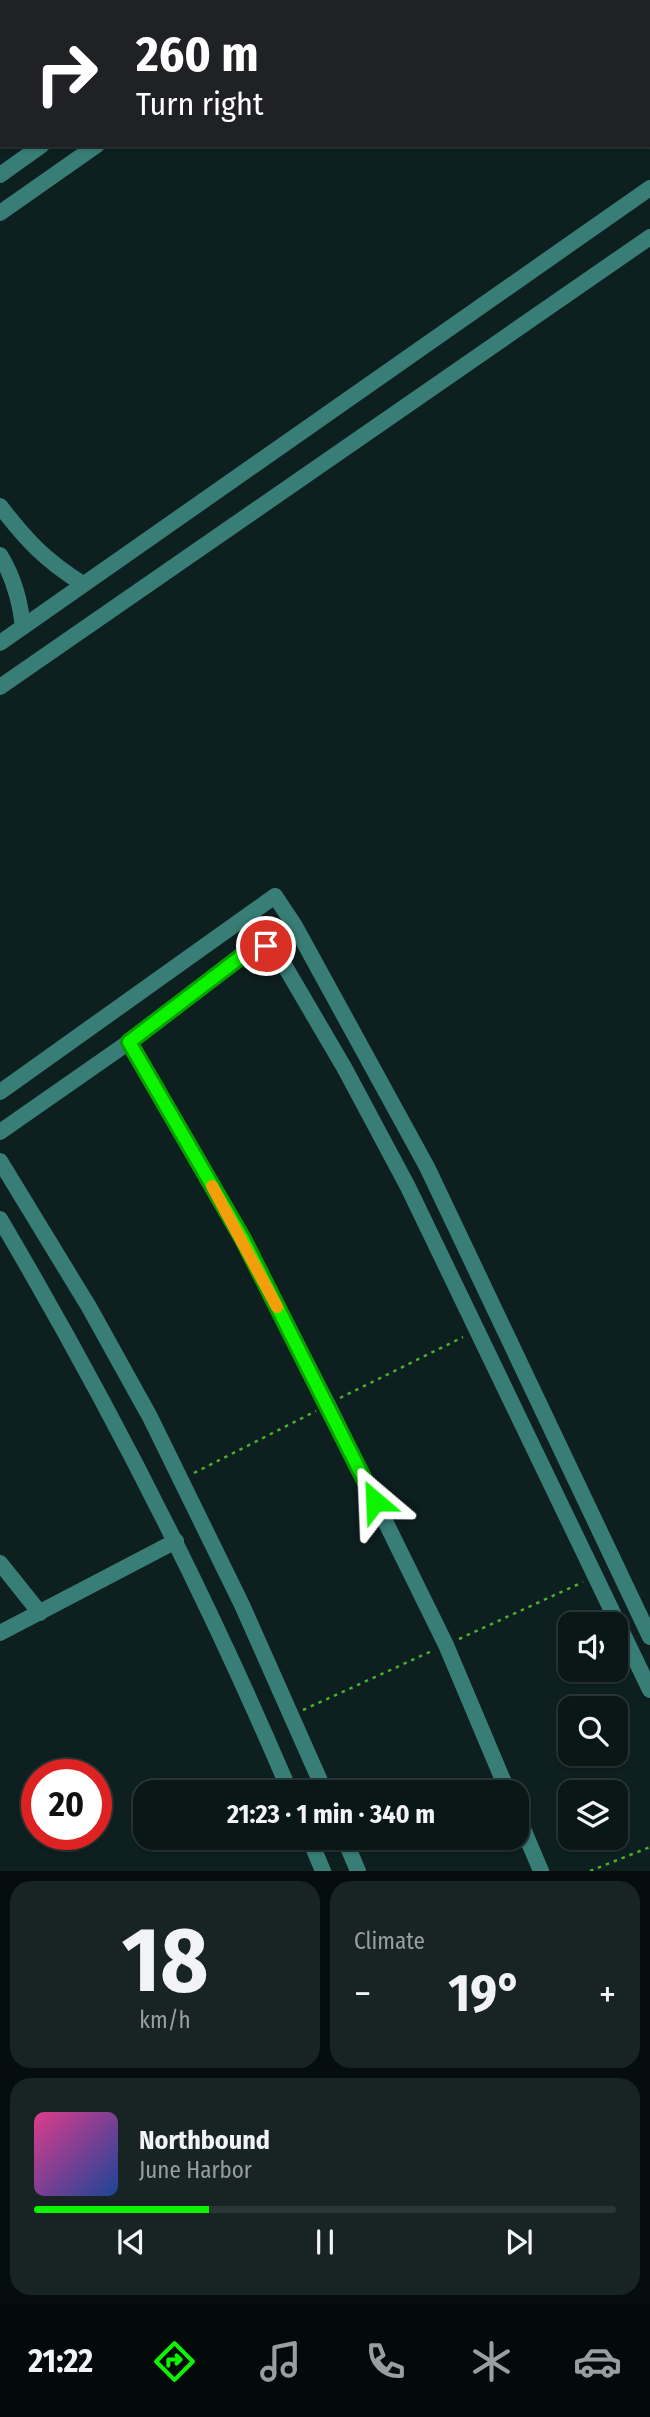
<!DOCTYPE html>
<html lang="en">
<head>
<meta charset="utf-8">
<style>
  body { margin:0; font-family:"Fira Sans Condensed",sans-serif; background:#182424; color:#f1f3f6; height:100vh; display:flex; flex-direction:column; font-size:26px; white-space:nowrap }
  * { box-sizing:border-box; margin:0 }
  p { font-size:23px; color:#999fa1 }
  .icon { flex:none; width:38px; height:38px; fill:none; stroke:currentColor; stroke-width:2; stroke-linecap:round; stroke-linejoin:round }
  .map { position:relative; height:1871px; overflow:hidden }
  .side { display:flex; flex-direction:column; gap:10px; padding:10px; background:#060d0d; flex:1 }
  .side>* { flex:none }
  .top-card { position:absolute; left:0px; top:0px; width:651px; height:147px; box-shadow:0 2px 5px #0004,0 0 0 2px #2a3636; background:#202124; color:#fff; overflow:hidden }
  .tools { position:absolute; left:558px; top:1612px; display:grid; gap:14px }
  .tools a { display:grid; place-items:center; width:70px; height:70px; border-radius:14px; background:#0a1717; box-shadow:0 2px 5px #0004,0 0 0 2px #2a3636; font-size:35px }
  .speed { position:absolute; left:21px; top:1759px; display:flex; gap:14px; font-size:35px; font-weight:700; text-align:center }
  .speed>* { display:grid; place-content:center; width:91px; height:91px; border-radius:50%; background:#0a1717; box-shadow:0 2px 5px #0004,0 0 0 2px #2a3636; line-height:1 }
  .speed .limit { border:10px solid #d22; background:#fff; color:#111 }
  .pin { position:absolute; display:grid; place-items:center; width:60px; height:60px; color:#fff; margin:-30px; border:4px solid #fff; border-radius:50%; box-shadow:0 2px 7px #0007 }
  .me { position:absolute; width:77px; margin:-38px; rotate:334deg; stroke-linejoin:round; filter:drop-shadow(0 0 5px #0008) }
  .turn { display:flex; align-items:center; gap:24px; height:147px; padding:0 21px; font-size:32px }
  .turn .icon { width:91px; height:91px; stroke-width:2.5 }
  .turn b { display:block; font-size:49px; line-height:60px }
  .big { font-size:52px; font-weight:700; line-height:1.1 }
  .side .card { flex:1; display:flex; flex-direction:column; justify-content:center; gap:10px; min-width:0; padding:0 24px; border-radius:21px; background:#182424 }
  .side .dial { align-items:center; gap:0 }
  .dial b { font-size:91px; line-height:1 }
  .song { display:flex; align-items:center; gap:21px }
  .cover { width:84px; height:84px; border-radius:10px; background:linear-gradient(135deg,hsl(330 70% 55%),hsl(220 70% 35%)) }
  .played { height:7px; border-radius:4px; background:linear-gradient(90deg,#0df401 30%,#2a3636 30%) }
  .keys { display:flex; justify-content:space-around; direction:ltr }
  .heat { display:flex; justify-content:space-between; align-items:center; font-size:38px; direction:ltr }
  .side .tiles { flex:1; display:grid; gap:10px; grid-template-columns:1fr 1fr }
  .card:last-child { grid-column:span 2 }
  .trip { position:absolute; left:133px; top:1780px; width:396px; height:70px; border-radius:21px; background:#0a1717; box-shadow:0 2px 5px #0004,0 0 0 2px #2a3636; font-weight:700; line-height:70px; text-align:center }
  .dock { display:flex; height:112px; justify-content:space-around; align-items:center; background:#040909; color:#999fa1 }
  .dock .icon { width:49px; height:49px }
  .dock .selected { color:#0df401 }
  .dock b { font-size:32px; color:#f1f3f6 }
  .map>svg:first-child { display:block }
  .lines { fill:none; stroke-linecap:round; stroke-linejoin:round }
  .path { stroke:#49b02e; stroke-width:2.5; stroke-dasharray:3.5 5; stroke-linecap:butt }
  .minor { stroke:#387e77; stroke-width:16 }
  .route-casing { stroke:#089f01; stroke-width:18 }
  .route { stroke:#0df401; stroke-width:12 }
  .slow { stroke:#f59e0b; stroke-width:12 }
</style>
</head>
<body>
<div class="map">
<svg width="650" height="1871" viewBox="0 0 650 1871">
  <rect width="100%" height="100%" fill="#0d1f1f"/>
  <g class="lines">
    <g class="path">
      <path d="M340 1398 463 1337"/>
      <path d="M194 1473 316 1411"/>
      <path d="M459 1639 583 1582"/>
      <path d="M303 1710 434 1650"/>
      <path d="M590 1871 650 1847"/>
    </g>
    <g class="minor">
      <path d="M36 0 38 2"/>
      <path d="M64 0 65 2"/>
      <path d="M245 2 248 0"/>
      <path d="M300 2 302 0"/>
      <path d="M0 175 42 145"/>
      <path d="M0 213 97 145"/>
      <path d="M0 506C27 541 46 561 83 584"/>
      <path d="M0 555C14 578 20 600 23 627"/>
      <path d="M0 643 650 188"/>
      <path d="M0 687 650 237"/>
      <path d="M129 1042 242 1239 328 1405 446 1645 508 1792"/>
      <path d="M0 1092 275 896 295 926 427 1167 650 1637"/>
      <path d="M0 1132 129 1042 251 949 266 946 276 951 345 1069 408 1187 650 1690"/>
      <path d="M0 1161 89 1307 150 1417 242 1605 325 1792"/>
      <path d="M0 1219C109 1404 206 1594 290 1792"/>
      <path d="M0 1563 40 1613"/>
      <path d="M0 1633 176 1541"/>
      <path d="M516 1812 541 1871"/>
      <path d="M309 1838 323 1871"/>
      <path d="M344 1838 358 1871"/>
    </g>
  </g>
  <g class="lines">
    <defs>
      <path id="route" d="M266 946 251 949 129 1042 243 1239 375 1501"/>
    </defs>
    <use href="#route" class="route-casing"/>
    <use href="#route" class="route"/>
    <path class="slow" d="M212 1186 277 1307"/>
  </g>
</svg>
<div class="tools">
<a><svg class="icon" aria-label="sound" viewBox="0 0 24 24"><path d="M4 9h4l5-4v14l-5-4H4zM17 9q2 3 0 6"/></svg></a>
<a><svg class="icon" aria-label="search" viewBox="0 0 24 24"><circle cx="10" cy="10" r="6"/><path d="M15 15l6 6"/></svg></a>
<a><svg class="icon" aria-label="layers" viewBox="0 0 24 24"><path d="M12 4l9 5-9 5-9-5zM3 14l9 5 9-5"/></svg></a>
</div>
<div class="speed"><div class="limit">20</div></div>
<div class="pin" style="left:266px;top:946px;background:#d93025"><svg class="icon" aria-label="arrive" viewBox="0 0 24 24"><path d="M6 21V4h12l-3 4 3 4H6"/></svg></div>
<svg class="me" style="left:375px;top:1501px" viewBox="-20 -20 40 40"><path d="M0-17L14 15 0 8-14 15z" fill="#0df401" stroke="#fff" stroke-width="4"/></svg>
<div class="trip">21:23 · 1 min · 340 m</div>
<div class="top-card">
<div class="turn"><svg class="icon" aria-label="right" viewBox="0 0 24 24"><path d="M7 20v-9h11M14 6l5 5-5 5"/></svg><div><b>260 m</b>Turn right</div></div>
</div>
</div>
<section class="side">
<div class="tiles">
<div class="card dial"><b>18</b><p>km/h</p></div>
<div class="card"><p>Climate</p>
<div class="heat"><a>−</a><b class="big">19°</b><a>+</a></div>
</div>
<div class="card">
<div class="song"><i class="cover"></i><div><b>Northbound</b><p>June Harbor</p></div></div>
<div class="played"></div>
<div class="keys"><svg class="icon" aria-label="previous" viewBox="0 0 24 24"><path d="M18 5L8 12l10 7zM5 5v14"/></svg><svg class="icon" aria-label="pause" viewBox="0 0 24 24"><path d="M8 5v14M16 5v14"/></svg><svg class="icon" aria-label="next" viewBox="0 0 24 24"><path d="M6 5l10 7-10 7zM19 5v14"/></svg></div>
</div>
</div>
</section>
<nav class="dock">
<b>21:22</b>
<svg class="icon selected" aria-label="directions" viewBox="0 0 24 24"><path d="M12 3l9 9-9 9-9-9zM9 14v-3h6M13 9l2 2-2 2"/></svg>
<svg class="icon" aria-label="music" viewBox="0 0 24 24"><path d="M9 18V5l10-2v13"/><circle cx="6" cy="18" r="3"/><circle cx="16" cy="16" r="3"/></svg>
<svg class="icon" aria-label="phone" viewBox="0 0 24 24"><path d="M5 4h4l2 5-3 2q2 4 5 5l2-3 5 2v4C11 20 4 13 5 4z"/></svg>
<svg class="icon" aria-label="climate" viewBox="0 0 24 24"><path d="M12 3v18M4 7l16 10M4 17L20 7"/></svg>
<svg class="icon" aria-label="car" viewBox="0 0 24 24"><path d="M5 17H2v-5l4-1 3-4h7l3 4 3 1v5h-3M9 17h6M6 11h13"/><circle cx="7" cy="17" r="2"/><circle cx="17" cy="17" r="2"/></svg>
</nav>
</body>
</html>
